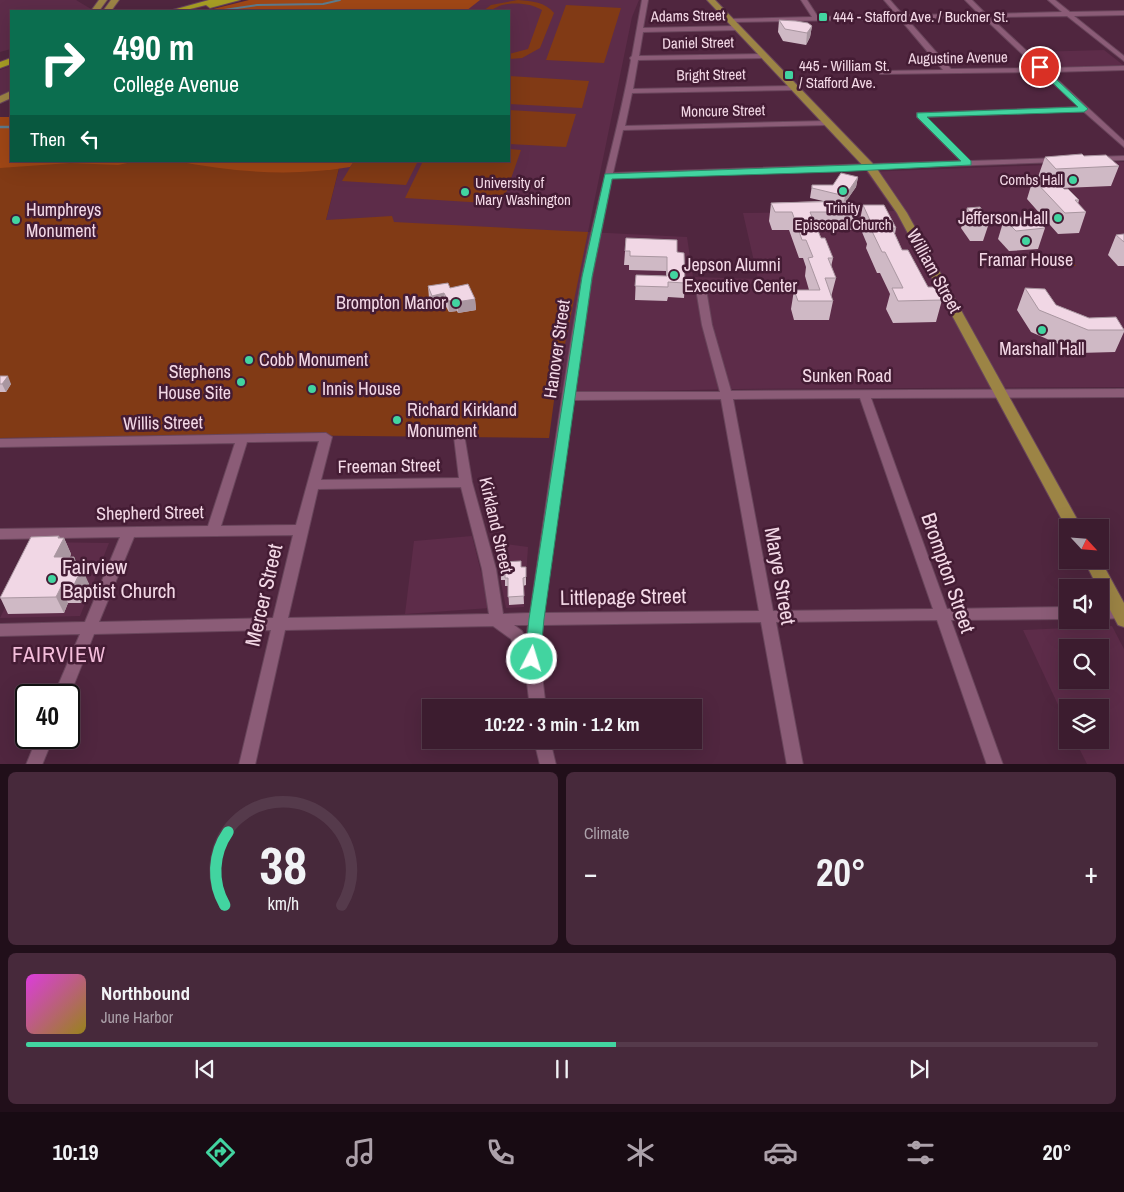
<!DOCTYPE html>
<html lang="en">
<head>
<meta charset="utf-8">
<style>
  body { margin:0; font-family:"Archivo Narrow",sans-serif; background:#47293b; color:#f1f3f6; height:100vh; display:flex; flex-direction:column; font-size:19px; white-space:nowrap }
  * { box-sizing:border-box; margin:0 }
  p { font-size:16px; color:#aca1aa }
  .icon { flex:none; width:28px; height:28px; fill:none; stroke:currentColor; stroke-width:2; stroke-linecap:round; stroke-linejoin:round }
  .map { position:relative; height:764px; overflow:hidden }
  .details { display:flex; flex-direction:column; gap:8px; padding:8px; background:#210f1a; flex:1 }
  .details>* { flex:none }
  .hud { position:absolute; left:10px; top:10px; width:500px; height:152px; border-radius:0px; box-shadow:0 5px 20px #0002,0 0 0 1px #553a4b; background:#0b6e4f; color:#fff; overflow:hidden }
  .needle { width:32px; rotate:116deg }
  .controls { position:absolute; left:1059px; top:519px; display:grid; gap:10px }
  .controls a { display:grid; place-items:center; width:50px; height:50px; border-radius:0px; background:#3c1c2f; box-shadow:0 5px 20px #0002,0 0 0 1px #553a4b; font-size:25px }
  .speed { position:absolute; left:15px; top:684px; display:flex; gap:10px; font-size:25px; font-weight:700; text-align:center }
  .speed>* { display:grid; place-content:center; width:65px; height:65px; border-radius:50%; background:#3c1c2f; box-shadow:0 5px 20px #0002,0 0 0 1px #553a4b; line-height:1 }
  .speed .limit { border:2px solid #111; border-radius:8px; background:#fff; color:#111 }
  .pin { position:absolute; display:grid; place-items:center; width:42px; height:42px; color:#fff; margin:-21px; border:2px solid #fff; border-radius:50%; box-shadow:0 1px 5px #0007 }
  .me { position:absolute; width:55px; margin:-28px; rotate:5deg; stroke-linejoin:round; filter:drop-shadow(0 0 4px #0008) }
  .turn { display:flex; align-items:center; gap:18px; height:105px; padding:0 20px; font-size:22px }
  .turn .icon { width:65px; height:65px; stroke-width:2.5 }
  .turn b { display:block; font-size:35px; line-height:42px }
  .then { display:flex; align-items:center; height:48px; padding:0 20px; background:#0003; gap:10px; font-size:19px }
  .big { font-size:38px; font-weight:700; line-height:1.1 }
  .details .card { flex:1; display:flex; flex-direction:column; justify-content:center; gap:8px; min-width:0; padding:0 18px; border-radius:8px; background:#47293b }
  .details .dial { align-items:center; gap:0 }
  .dial svg { height:130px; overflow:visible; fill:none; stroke:#553a4b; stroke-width:7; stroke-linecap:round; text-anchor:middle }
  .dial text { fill:#f1f3f6; stroke:none }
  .song { display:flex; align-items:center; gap:15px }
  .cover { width:60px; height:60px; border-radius:8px; background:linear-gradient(135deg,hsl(300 70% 55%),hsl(50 70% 35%)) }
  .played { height:5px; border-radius:2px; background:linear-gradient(90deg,#42d4a0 55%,#553a4b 55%) }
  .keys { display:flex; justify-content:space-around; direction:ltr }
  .heat { display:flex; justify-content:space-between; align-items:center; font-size:28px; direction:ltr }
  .details .tiles { flex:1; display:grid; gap:8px; grid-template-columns:1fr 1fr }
  .card:last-child { grid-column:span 2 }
  .trip { position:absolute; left:422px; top:699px; width:280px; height:50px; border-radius:0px; background:#3c1c2f; box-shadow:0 5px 20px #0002,0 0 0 1px #553a4b; font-weight:700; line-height:50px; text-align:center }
  .tab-bar { display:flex; height:80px; justify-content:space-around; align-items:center; background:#180b13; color:#aca1aa }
  .tab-bar .icon { width:35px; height:35px }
  .tab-bar .on { color:#42d4a0 }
  .tab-bar b { font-size:22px; color:#f1f3f6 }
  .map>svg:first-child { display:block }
  .built { fill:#5d2c49; fill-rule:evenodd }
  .green { fill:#813a15 }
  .forest { fill:#a04716 }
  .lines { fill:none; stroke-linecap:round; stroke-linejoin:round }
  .stream-far1 { stroke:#5d7c8e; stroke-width:2 }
  .stream { stroke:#5d7c8e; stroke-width:2.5 }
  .minor-casing { stroke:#69455b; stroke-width:2 }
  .major-casing { stroke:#69455b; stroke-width:2 }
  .highway-casing { stroke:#69455b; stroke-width:2 }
  .minor { fill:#8b5c77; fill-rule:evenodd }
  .major { fill:#9c8445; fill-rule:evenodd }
  .highway { fill:#a79e24; fill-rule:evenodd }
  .wall { fill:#cfb9c5 }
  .shaded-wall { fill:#a996a0 }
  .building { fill:#f1d7e5; stroke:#a996a0 }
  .route { fill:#42d4a0; stroke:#2b8a68 }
  .poi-dot { fill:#42d4a0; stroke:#441c34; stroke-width:2 }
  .labels { text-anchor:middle; stroke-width:5; stroke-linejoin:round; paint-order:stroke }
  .far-street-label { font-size:15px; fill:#f3d8e6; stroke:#441c34 }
  .far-poi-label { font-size:15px; fill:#f3d8e6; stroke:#441c34; text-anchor:start }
  .poi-label { font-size:18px; fill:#f3d8e6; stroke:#441c34; text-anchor:start }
  .street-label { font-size:18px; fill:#f3d8e6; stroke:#441c34 }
  .near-poi-label { font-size:21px; fill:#f3d8e6; stroke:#441c34; text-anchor:start }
  .near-street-label { font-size:21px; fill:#f3d8e6; stroke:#441c34 }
  .near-neighbourhood-label { font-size:22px; letter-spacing:1px; fill:#f4bedb; stroke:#441c34 }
</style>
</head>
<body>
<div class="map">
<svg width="1124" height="765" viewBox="0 0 1124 765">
  <rect width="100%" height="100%" fill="#50263f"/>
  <g class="built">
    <path d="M0 0H76L91 9 89 11H11V49L0 52Z"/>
    <path d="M346 0H639L632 17 588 232 687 237 693 277 758 279 743 213 894 211 866 172 1124 162V387L735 389 555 393 289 367 340 165 337 161H509V11H335Z"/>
    <path d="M1104 50 1123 65 1047 67 1033 52Z"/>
    <path d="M11 66V90L0 96V70Z"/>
    <path d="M472 536 490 608 405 614 414 541Z"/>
    <path d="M37 542 109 543 80 616 0 618Z"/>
    <path d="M493 542 528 547 524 607 506 608Z"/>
    <path d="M1112 626 1124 649V764H1087L1075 740H1100V708H1068L1067 724 1023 630ZM1068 648H1100V680H1068Z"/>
  </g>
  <g class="green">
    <path d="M518 0C532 1 545 2 554 13L540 48 522 58 509 59V54L528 49 542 10C531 3 514 2 502 5 494 8 491 11 483 11L491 5Z"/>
    <path d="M566 5 621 8 604 63 546 60Z"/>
    <path d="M509 76 589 81 582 108 509 104Z"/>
    <path d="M509 110 576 114 566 147 509 144Z"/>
    <path d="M0 127 11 161H337L340 164 326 220 392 216 394 222 588 232 555 393 549 438 263 435 0 438Z"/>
    <path d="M509 149 521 150 502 204 405 198 423 161H509Z"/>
    <path d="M354 161H418L406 185 342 181Z"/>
    <path d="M1039 255H1068L1076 266H1046Z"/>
  </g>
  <g class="forest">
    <path d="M249 0H480L466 11H205Z"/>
    <path d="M0 117H11V161H137L118 165 70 163 0 168Z"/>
    <path d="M175 161H354L350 167C290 177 234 172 175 161Z"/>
  </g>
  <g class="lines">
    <g class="stream-far1">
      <path d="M217 11 257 5 323 4 340 0"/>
      <path d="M0 127H11"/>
    </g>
    <path class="stream" d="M0 127H11"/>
    <defs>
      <g id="minor">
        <path d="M642 0H648L643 28 737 26 740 28 737 30 643 32 639 56 764 54 767 56 764 58 638 60 633 89 793 86 797 88 793 90 632 93 625 126 827 121 831 123 827 125 623 130 613 173 961 161 917 117V113L1079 107 1041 72 880 74V72L882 71 943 70 900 19 731 22 729 21V19L812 17 801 0H807L818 17 897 15 884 0H890L903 15 979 14 965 0H972L986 14 1062 12 1048 0H1055L1070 12 1124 11V15L1074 16 1124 56V61L1067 16 990 17 1045 68 1124 66V70L1049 72 1124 141V147L1083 111 926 117 970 161 1059 158 1063 160 1059 162 612 178 592 277 575 392H720L702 325 696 289 701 286 706 289 712 325 731 391 1124 389V397L871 398 947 609 1068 607V619L951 620 1003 765H987L937 620 776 622 803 765H787L761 622 543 625 540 659 546 708H530L526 674 522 669 511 639 493 626 285 630 255 765H239L271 630 94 634 69 697V695H54L80 634 0 636V624L85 622 120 537 0 539V529L208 526 235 443 0 447V439L326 433 332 437 321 480 459 478 454 437 460 433 464 434 472 482 496 569 503 614 530 613C547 501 562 388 582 276 596 203 618 133 631 60L630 58 632 56ZM983 17 1037 68 951 69 907 19ZM860 398 933 609 773 611 733 399ZM721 399 759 611 544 613 574 400ZM319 441 296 525 221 526 247 442ZM461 487 482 569 489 614 288 618 318 489ZM293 535 273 618 99 622 134 537ZM514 625H528L526 640 522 631Z"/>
        <path d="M1124 156V160L1095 161 1091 159 1095 157Z"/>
        <path d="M1124 606V618L1100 619V607Z"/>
        <path d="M37 738H53L42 765H26Z"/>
        <path d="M534 740H550L556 765H540Z"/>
      </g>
      <g id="major">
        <path d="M99 0H107L99 11H91Z"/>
        <path d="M111 0H119L111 11H103Z"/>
        <path d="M707 0H715L875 166 907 213 1082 528H1068V531L897 213 867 170Z"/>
        <path d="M11 91V98L0 103V96Z"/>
        <path d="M1100 559 1124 603V627L1118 625 1100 591V588H1098L1084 560Z"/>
      </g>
      <g id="highway">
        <path d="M209 0H240L210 8 206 5 182 11H169Z"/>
        <path d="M11 58V64L0 68V62Z"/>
      </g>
    </defs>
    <use href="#minor" class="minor-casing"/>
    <use href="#major" class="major-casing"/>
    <use href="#highway" class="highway-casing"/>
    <use href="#minor" class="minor"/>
    <use href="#major" class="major"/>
    <use href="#highway" class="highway"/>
  </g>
  <g class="wall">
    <path d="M779 20 812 26 810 37 806 45 783 41 778 32Z"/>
    <path d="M1084 156 1119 166 1111 186 1063 188 1079 200 1078 204 1086 212 1079 233 1058 234 1027 199 1033 179H1040L1038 177 1045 157Z"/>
    <path d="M858 177 856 187 846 201 855 212 852 230H818L821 238 833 258 831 267 836 278 831 297 833 301 829 320H794L791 309 794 290H809L805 276 806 267 803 258H799L789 230H772L769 221 771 203 823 201 810 198 812 185H833Z"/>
    <path d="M863 205 896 228 895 234 902 250 928 287 942 300 936 322 893 323 886 309 890 294 880 273H877L866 248 867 244 859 225Z"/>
    <path d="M967 208 990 220 983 241H970L961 228Z"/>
    <path d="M1004 219 1045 228 1038 249 1009 251 998 239Z"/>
    <path d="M1124 234V266H1118L1108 255 1116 235Z"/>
    <path d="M626 238 677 252 685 283 684 298 668 297 667 301 635 300 636 275 666 276V271L629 270V265H624Z"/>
    <path d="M428 286 450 288 475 299 476 310 458 313 457 311 449 312 445 305 433 307 429 298Z"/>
    <path d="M1025 288 1056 305 1089 318 1124 329V332L1115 352 1079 353 1031 332 1017 310Z"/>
    <path d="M0 376 11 384 6 392H0Z"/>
    <path d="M60 538H64L71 554 70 557H74L79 568 89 584 81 603H68L64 613 8 614 0 597Z"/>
    <path d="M521 567H526V585L523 586 524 604 509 605 508 586H505V580H501V572Z"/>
  </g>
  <g class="shaded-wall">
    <path d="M812 26 810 37 806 45 807 33Z"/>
    <path d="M858 177 856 187 843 206 845 196Z"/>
    <path d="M444 293 445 305 433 307 432 296Z"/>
    <path d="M475 299 476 310 458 313 457 302Z"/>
    <path d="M456 300 457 311 449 312 448 301Z"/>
    <path d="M8 376 11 384 6 392 2 384Z"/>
    <path d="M59 536 62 542 64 538 71 554 62 573 54 557Z"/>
    <path d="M74 557 80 572 82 568 89 584 81 603 73 587 69 568Z"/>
    <path d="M61 587 68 603 64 613 56 597Z"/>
  </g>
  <g class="building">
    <path d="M779 20 796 21 808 23 812 26 807 33 785 29Z"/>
    <path d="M1082 154 1084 156 1106 155 1119 166 1056 169 1045 157Z"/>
    <path d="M841 173 858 177 845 196 812 188V185H833Z"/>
    <path d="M1054 178 1064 189H1068L1079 200H1075L1086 212 1065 213 1033 179Z"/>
    <path d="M851 201 855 212H810L821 238H825L833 258H828L836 278H825L833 301H798L794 290H820L808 258 813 257 806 240H802L792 212H775L771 203Z"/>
    <path d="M863 205H884L896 228H892L902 250H908L928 287H934L942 300 898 301 892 288H903L885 252H882L870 227H873Z"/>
    <path d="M980 207 990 220 976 221 967 208Z"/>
    <path d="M1033 216 1045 228 1016 231 1004 219Z"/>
    <path d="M1124 234V242L1116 235Z"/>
    <path d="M626 238 677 240V252L684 253 685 283 668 282V287L635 286 636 275 667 276V257L630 256V251H625Z"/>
    <path d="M448 283 450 288 468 284 475 299 457 302 456 300 448 301 444 293 432 296 428 286Z"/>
    <path d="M1025 288 1045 289 1056 305 1089 318 1116 317 1124 330H1088L1039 310Z"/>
    <path d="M0 376H8L2 384H0Z"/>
    <path d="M59 536 58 538H64L54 557H74L69 568H82L73 587H61L56 597 0 598 31 537Z"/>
    <path d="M521 561V567H526V577L523 578 524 596 508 597V578H505V572H501V562Z"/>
  </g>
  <path class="route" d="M1038 66H1042L1088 109 1084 112 927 117 971 161V165L835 172 612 179 592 277 544 619 540 659 538 664 532 666 527 664 525 659 529 619 582 277 605 174 961 161 917 117V113L1078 107 1038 69Z"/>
  <g class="poi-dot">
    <rect x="818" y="12" width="10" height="10" rx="2.5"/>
    <rect x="784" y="70" width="10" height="10" rx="2.5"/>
    <circle cx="1073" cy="180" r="5"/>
    <circle cx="843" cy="191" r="5"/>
    <circle cx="465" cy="192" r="5"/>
    <circle cx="1058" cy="218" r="5"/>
    <circle cx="16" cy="220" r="5"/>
    <circle cx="1026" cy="241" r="5"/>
    <circle cx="674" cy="275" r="5"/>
    <circle cx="456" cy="303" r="5"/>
    <circle cx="1042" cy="330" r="5"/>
    <circle cx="249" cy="360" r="5"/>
    <circle cx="241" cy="382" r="5"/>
    <circle cx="312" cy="389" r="5"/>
    <circle cx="397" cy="420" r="5"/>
    <circle cx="52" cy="579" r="5"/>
  </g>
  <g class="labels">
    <g class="far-street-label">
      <text transform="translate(688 16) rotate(-1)" y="5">Adams Street</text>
      <text transform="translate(698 43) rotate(-1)" y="5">Daniel Street</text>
      <text transform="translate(958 58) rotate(-1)" y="5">Augustine Avenue</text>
      <text transform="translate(711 75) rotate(-1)" y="5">Bright Street</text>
      <text transform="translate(723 111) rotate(-1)" y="5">Moncure Street</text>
    </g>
    <g class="far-poi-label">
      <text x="833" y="22">444 - Stafford Ave. / Buckner St.</text>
      <text x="799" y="71">445 - William St.<tspan x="799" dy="17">/ Stafford Ave.</tspan></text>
      <text x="1063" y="185" text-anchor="end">Combs Hall</text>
      <text x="475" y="188">University of<tspan x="475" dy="17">Mary Washington</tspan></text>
      <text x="843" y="213" text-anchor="middle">Trinity<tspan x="843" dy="17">Episcopal Church</tspan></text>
    </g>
    <g class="poi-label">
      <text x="26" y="216">Humphreys<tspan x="26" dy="21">Monument</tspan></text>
      <text x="1048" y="224" text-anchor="end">Jefferson Hall</text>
      <text x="1026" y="266" text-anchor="middle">Framar House</text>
      <text x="684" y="271">Jepson Alumni<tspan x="684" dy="21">Executive Center</tspan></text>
      <text x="446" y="309" text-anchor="end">Brompton Manor</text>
      <text x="1042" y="355" text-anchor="middle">Marshall Hall</text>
      <text x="259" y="366">Cobb Monument</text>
      <text x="231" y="378" text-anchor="end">Stephens<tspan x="231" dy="21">House Site</tspan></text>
      <text x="322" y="395">Innis House</text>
      <text x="407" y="416">Richard Kirkland<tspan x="407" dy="21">Monument</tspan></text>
    </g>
    <g class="street-label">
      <text transform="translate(934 271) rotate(61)" y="6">William Street</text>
      <text transform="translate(557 349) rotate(-82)" y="6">Hanover Street</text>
      <text x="847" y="382">Sunken Road</text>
      <text transform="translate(163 423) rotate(-1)" y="6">Willis Street</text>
      <text transform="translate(389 466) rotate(-1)" y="6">Freeman Street</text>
      <text transform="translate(150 513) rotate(-1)" y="6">Shepherd Street</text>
      <text transform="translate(496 525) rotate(77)" y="6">Kirkland Street</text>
    </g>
    <g class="near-poi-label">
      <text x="62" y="574">Fairview<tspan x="62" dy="24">Baptist Church</tspan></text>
    </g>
    <g class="near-street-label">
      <text transform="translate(948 573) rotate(71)" y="7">Brompton Street</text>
      <text transform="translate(780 576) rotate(80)" y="7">Marye Street</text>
      <text transform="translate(264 595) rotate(-77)" y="7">Mercer Street</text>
      <text transform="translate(623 597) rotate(-1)" y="7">Littlepage Street</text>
    </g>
    <g class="near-neighbourhood-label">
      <text x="59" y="662">FAIRVIEW</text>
    </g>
  </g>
</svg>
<div class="controls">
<a><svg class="needle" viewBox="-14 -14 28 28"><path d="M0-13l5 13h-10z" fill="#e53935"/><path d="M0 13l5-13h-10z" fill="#aca1aa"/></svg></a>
<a><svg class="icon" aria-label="sound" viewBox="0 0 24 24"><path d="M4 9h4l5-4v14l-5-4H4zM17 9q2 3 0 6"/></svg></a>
<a><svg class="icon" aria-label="search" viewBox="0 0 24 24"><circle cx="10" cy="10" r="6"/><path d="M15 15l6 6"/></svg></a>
<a><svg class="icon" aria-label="layers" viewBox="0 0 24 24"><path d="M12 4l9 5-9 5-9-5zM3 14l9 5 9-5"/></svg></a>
</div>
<div class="speed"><div class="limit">40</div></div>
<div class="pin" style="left:1040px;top:67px;background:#d93025"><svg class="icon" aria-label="arrive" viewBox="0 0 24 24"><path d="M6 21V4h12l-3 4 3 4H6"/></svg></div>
<svg class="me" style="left:532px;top:659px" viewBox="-20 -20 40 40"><circle r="17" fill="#42d4a0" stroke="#fff" stroke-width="3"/><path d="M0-11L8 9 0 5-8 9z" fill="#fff"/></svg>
<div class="trip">10:22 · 3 min · 1.2 km</div>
<div class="hud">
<div class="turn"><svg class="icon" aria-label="right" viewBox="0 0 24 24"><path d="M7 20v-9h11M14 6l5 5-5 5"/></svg><div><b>490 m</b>College Avenue</div></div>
<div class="then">Then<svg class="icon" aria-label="left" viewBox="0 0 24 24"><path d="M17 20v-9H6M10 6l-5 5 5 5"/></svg></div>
</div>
</div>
<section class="details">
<div class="tiles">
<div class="card dial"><svg viewBox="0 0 100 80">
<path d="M14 69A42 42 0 1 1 86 69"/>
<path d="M14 69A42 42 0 0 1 16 24" stroke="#42d4a0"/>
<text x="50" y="56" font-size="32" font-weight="700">38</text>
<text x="50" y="72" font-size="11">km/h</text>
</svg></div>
<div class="card"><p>Climate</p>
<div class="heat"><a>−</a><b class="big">20°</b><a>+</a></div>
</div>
<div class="card">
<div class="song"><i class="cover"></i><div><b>Northbound</b><p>June Harbor</p></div></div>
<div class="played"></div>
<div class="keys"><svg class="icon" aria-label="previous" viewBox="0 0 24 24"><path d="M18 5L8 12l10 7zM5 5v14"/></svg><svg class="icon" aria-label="pause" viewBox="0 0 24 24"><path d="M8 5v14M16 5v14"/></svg><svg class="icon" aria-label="next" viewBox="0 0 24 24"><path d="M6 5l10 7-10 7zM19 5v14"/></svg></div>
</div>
</div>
</section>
<nav class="tab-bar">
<b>10:19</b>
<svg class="icon on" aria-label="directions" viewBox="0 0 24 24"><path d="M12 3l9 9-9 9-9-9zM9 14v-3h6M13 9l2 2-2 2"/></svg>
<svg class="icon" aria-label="music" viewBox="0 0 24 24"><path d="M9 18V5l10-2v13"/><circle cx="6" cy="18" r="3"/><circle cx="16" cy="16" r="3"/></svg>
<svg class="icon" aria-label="phone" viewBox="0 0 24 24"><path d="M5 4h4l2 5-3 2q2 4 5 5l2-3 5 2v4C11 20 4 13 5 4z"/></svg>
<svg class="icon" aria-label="climate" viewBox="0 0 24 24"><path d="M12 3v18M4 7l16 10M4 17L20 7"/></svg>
<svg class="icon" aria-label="car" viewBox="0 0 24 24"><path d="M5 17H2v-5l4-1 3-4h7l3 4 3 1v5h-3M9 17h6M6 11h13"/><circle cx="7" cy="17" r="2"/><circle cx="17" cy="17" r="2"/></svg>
<svg class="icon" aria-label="filters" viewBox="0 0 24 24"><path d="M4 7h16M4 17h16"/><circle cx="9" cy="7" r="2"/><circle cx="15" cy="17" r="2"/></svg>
<b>20°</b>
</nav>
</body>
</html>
